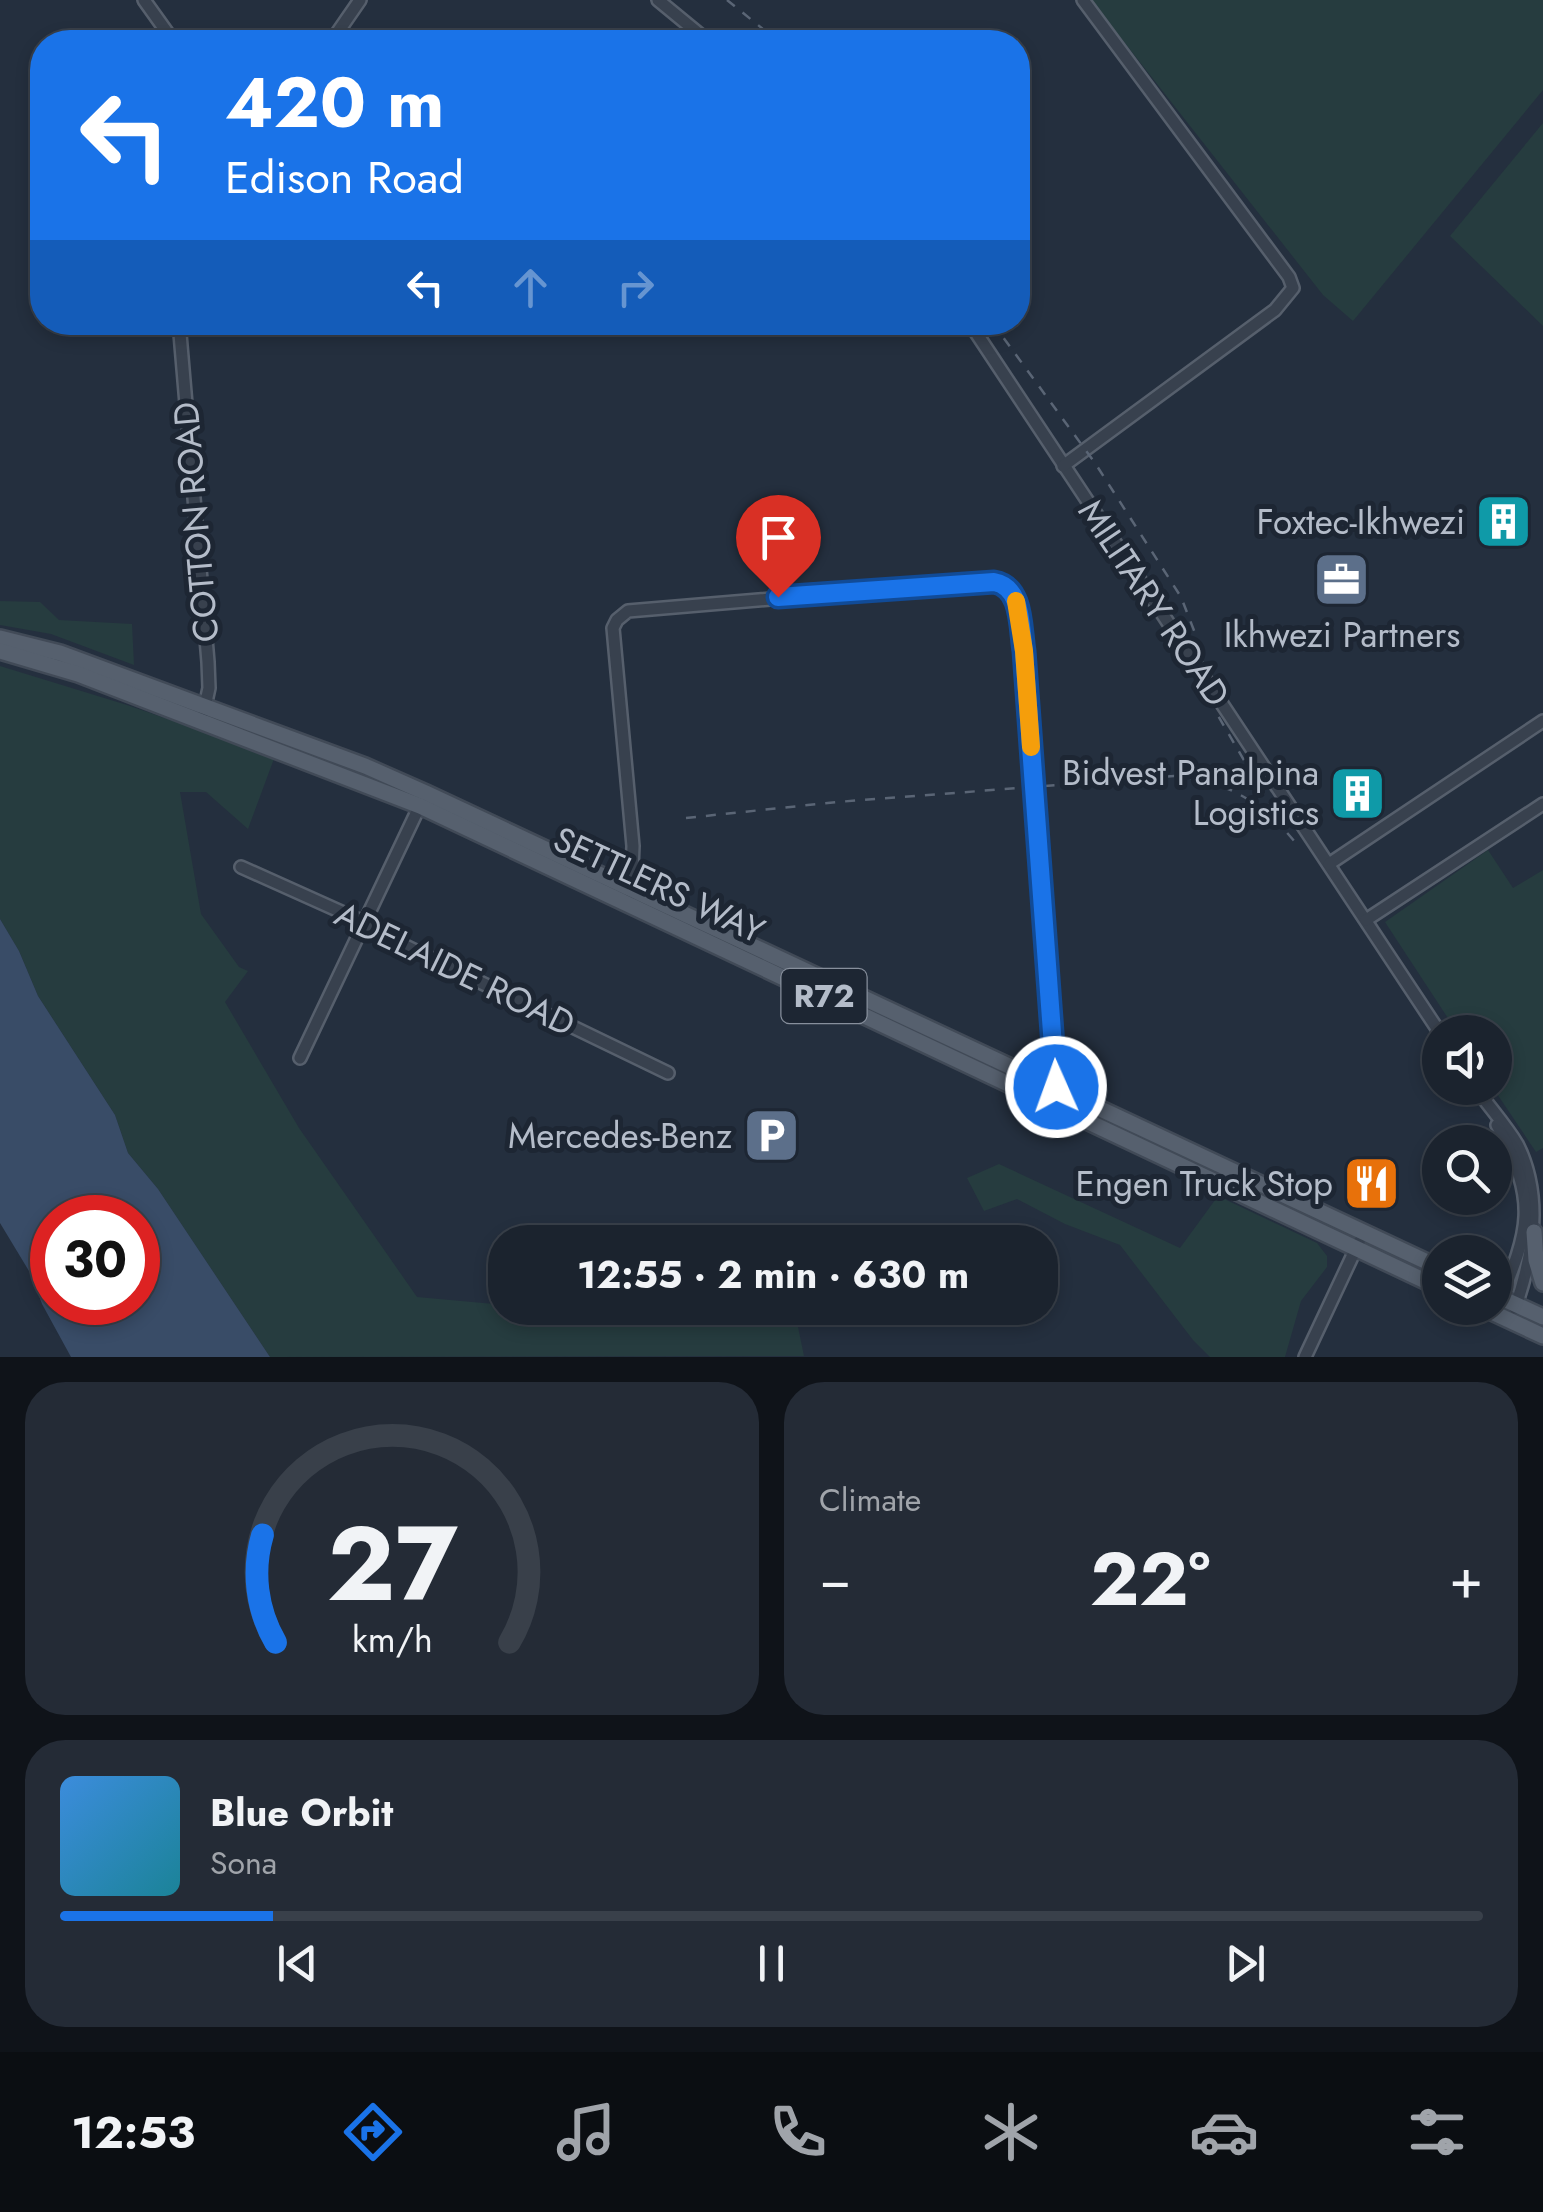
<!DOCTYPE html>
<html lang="en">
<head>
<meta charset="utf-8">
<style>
  body { margin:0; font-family:Jost,sans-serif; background:#242b36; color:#f1f3f6; height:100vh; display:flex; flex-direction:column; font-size:38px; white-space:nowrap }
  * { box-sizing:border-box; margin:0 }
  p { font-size:32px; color:#a0a4aa }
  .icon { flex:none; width:55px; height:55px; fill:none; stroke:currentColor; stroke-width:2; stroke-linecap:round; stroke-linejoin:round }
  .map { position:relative; height:1357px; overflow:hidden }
  .drawer { display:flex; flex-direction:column; gap:25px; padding:25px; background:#0f1319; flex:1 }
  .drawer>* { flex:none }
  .banner { position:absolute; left:30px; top:30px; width:1000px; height:305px; border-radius:40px; box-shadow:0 5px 15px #0003,0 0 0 2px #39404a; background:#1a73e8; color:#fff; overflow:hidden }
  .fabs { position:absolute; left:1422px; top:1015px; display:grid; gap:20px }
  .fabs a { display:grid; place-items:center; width:90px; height:90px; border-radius:50%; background:#1b232e; box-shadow:0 5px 15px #0003,0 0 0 2px #39404a; font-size:50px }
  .speed { position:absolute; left:30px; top:1195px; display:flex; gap:20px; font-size:50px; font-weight:700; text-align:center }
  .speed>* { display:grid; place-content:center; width:130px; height:130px; border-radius:50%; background:#1b232e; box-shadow:0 5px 15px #0003,0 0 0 2px #39404a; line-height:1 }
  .speed .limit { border:15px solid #d22; background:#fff; color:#111 }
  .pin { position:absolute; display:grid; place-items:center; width:85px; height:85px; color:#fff; margin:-102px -42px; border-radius:50% 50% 50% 0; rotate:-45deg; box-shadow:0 0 10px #0007 }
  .pin .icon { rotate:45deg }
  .me { position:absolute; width:110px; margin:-55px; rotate:358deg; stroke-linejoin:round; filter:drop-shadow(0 0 8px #0008) }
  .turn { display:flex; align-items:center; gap:35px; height:210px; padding:0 30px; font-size:45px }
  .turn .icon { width:130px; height:130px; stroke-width:2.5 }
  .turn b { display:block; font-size:70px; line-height:85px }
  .lanes { display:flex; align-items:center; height:95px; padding:0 30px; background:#0003; justify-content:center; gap:50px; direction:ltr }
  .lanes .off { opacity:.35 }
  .big { font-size:75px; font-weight:700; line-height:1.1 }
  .drawer .tile { flex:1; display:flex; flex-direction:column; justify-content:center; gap:15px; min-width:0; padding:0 35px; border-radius:40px; background:#242b36 }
  .drawer .dial { align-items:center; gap:0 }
  .dial svg { height:260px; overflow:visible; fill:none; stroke:#39404a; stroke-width:7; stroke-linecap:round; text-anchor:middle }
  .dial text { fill:#f1f3f6; stroke:none }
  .song { display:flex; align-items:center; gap:30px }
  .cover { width:120px; height:120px; border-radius:15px; background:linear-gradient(135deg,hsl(210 70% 55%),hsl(190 70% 35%)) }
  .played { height:10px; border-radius:5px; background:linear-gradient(90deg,#1a73e8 15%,#39404a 15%) }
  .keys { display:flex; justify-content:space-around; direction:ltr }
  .heat { display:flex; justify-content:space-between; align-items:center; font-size:55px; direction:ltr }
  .drawer .tiles { flex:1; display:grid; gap:25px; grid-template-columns:1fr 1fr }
  .tile:last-child { grid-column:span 2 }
  .trip { position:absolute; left:488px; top:1225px; width:570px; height:100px; border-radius:40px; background:#1b232e; box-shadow:0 5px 15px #0003,0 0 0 2px #39404a; font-weight:700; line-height:100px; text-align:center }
  .dock { display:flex; height:160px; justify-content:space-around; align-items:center; background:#0b0e12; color:#a0a4aa }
  .dock .icon { width:70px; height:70px }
  .dock .selected { color:#1a73e8 }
  .dock b { font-size:45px; color:#f1f3f6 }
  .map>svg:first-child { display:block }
  .green { fill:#263c3f }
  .water { fill:#394c67; fill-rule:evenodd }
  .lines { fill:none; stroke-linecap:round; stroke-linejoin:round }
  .minor-casing { stroke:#565f6c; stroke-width:16 }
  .major-casing { stroke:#414a57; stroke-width:20 }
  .minor { stroke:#38414e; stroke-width:11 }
  .major { stroke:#56606e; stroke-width:15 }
  .rail { stroke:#5a6575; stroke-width:2.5; stroke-dasharray:10 10; stroke-linecap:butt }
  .route-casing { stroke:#114b97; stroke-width:25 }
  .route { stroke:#1a73e8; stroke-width:18 }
  .slow { stroke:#f59e0b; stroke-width:18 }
  .labels { text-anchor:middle; stroke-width:10; stroke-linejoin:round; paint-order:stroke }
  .shield { fill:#1d2633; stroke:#878f9c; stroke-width:2.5 }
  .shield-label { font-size:32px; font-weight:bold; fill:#b4bcc9 }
  .street-label { font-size:35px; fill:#b4bcc9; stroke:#1d2633 }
  .poi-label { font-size:35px; fill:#b4bcc9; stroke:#1d2633; text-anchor:end }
</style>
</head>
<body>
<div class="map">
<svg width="1543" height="1357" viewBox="0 0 1543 1357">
  <rect width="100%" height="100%" fill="#242f3e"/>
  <g class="green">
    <path d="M1091 0H1543V90L1353 321 1323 295Z"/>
    <path d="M1543 123V326L1450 236Z"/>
    <path d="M0 601 40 602 59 620 132 624 134 665 51 634 0 625Z"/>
    <path d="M0 666 127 705 275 756 248 829 206 792H180L201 914 239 967 248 971 225 1002 299 1128 417 1297 505 1305V1308L581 1311 583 1308H654L661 1327 728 1308H774L781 1327 797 1322 804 1356 270 1357 158 1189 128 1153 115 1115 38 996 19 951 0 919Z"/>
    <path d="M1488 850 1513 888 1543 870V1148L1536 1152 1493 1088 1495 1032H1457L1385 922Z"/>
    <path d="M999 1164 1180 1248 1218 1196 1317 1243 1327 1256V1267L1301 1301 1285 1357H1210L1193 1340 1120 1245 1065 1224 1017 1199 984 1211 967 1178Z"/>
  </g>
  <path class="water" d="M0 919 19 951 38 996 115 1115 128 1153 158 1189 270 1357H71L42 1304 32 1276 0 1223ZM52 1218H138V1302H52Z"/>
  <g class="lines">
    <defs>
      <g id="minor">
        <path d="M144 0 174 42"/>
        <path d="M658 0 709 42"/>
        <path d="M331 42 360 0"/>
        <path d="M179 322 208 662 209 688 204 711"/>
        <path d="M969 322 1440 1033"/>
        <path d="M1063 466 1275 310 1293 288 1289 277 1083 0"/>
        <path d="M1329 864 1543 721"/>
        <path d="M241 867 357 919 364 926 668 1073"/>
        <path d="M631 894 633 846 613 628 617 620 628 611 959 583 1004 584 1014 594 1024 651 1056 1087 1052 1094"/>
        <path d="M1366 920 1543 804"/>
        <path d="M300 1058 422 801"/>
        <path d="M1476 1088C1489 1107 1505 1124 1517 1144 1543 1195 1534 1254 1515 1308"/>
        <path d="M1495 1313C1528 1231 1541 1207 1497 1125"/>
        <path d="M1305 1357 1359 1242"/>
      </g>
      <g id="major">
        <path d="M0 638 60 653 365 766 426 793 1440 1268"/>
        <path d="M0 651 78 674 420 806 1440 1288"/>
        <path d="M1534 1232 1536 1260 1543 1283"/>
        <path d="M1495 1295 1543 1317"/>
        <path d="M1483 1308 1543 1336"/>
      </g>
    </defs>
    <use href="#minor" class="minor-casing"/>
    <use href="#major" class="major-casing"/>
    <use href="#minor" class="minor"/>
    <use href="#major" class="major"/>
    <g class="rail">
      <path d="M727 0 779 42"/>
      <path d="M992 322 1095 463 1181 597 1195 633 1208 691 1217 714 1273 810"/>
      <path d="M686 818 837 802 1174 776C1228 780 1266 805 1299 847"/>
    </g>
  </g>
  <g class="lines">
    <defs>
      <path id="route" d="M778 597 994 582C1023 587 1020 627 1024 651L1056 1087"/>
    </defs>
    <use href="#route" class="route-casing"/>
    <use href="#route" class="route"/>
    <path class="slow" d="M1016 601 1024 651 1031 747"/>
  </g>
  <defs>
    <symbol id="building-square" viewBox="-11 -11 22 22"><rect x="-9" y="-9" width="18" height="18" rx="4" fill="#0f9aa8" stroke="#1d2633"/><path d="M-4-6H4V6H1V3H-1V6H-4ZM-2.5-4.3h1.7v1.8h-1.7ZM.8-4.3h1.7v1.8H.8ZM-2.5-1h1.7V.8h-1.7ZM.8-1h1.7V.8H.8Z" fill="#fff"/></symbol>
    <symbol id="office-square" viewBox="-11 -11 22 22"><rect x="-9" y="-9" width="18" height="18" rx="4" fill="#5c6f8a" stroke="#1d2633"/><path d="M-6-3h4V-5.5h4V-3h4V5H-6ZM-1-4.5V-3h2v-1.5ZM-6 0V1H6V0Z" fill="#fff"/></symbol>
    <symbol id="parking-square" viewBox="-11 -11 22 22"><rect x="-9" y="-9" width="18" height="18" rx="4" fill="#5c6f8a" stroke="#1d2633"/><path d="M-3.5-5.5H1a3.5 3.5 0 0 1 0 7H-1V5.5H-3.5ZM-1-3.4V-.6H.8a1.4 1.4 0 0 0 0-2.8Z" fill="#fff"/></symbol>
    <symbol id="restaurant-square" viewBox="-11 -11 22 22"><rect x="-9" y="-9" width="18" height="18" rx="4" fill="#e8710a" stroke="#1d2633"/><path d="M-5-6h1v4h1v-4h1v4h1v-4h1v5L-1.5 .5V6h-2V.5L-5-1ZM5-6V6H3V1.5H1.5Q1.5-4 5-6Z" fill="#fff"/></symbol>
  </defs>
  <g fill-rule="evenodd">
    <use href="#building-square" x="1472" y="490" width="63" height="63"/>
    <use href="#office-square" x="1310" y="548" width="63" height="63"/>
    <use href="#building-square" x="1326" y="762" width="63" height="63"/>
    <use href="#parking-square" x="740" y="1104" width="63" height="63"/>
    <use href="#restaurant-square" x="1340" y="1152" width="63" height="63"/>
  </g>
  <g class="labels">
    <rect class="shield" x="781.5" y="969" width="85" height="54" rx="8"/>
    <g class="shield-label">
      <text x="824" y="1007">R72</text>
    </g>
    <g class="street-label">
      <text transform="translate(196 522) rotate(-95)" y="12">COTTON ROAD</text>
      <text transform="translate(1154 603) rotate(56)" y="12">MILITARY ROAD</text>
      <text transform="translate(659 885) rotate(25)" y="12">SETTLERS WAY</text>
      <text transform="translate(455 969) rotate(26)" y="12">ADELAIDE ROAD</text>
    </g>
    <g class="poi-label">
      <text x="1465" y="534">Foxtec-Ikhwezi</text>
      <text x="1342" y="647" text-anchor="middle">Ikhwezi Partners</text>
      <text x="1319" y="785">Bidvest Panalpina<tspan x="1319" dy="40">Logistics</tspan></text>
      <text x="732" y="1148">Mercedes-Benz</text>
      <text x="1333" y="1196">Engen Truck Stop</text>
    </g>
  </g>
</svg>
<div class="fabs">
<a><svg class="icon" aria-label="sound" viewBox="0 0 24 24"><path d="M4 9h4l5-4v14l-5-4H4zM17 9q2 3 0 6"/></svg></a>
<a><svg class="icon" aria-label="search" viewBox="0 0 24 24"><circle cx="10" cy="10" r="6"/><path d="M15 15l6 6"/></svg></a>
<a><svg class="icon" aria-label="layers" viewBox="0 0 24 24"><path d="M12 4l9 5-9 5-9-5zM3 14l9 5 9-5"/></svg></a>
</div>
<div class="speed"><div class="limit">30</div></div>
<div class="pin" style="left:778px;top:597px;background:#d93025"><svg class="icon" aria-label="arrive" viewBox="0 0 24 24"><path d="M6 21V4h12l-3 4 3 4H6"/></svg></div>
<svg class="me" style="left:1056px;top:1087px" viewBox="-20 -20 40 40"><circle r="17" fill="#1a73e8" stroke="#fff" stroke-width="3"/><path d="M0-11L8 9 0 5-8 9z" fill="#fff"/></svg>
<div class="trip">12:55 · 2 min · 630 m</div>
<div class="banner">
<div class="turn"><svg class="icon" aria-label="left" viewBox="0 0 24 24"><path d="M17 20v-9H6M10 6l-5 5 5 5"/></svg><div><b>420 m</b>Edison Road</div></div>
<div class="lanes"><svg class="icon" aria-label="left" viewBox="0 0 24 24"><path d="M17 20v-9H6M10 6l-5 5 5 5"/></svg><svg class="icon off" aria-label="ahead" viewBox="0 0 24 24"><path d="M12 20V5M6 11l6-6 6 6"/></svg><svg class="icon off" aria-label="right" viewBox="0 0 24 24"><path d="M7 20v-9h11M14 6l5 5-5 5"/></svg></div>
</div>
</div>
<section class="drawer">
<div class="tiles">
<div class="tile dial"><svg viewBox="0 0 100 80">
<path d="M14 69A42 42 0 1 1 86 69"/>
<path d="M14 69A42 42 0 0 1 10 36" stroke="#1a73e8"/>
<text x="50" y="56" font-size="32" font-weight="700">27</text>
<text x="50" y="72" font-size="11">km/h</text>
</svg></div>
<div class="tile"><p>Climate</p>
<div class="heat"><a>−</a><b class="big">22°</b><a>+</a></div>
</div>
<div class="tile">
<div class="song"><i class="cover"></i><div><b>Blue Orbit</b><p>Sona</p></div></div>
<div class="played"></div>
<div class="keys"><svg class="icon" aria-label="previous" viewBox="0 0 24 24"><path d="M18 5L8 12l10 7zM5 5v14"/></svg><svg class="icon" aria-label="pause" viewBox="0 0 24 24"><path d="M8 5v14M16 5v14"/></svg><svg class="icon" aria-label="next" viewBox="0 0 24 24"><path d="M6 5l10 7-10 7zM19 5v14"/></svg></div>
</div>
</div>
</section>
<nav class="dock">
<b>12:53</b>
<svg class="icon selected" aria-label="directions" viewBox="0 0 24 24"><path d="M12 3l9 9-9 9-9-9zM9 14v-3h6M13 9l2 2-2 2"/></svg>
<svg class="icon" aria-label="music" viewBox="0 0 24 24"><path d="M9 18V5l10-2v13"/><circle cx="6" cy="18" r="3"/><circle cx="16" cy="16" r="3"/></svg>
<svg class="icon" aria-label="phone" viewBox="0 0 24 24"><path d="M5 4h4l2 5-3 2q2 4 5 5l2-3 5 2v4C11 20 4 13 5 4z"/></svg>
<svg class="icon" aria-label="climate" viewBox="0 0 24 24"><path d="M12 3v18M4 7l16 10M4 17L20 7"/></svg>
<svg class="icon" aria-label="car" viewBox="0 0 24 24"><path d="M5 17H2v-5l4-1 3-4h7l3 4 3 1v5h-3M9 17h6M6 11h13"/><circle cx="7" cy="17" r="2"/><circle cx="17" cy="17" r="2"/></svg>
<svg class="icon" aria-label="filters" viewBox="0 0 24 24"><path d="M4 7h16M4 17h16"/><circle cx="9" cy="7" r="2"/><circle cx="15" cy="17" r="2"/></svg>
</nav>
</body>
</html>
